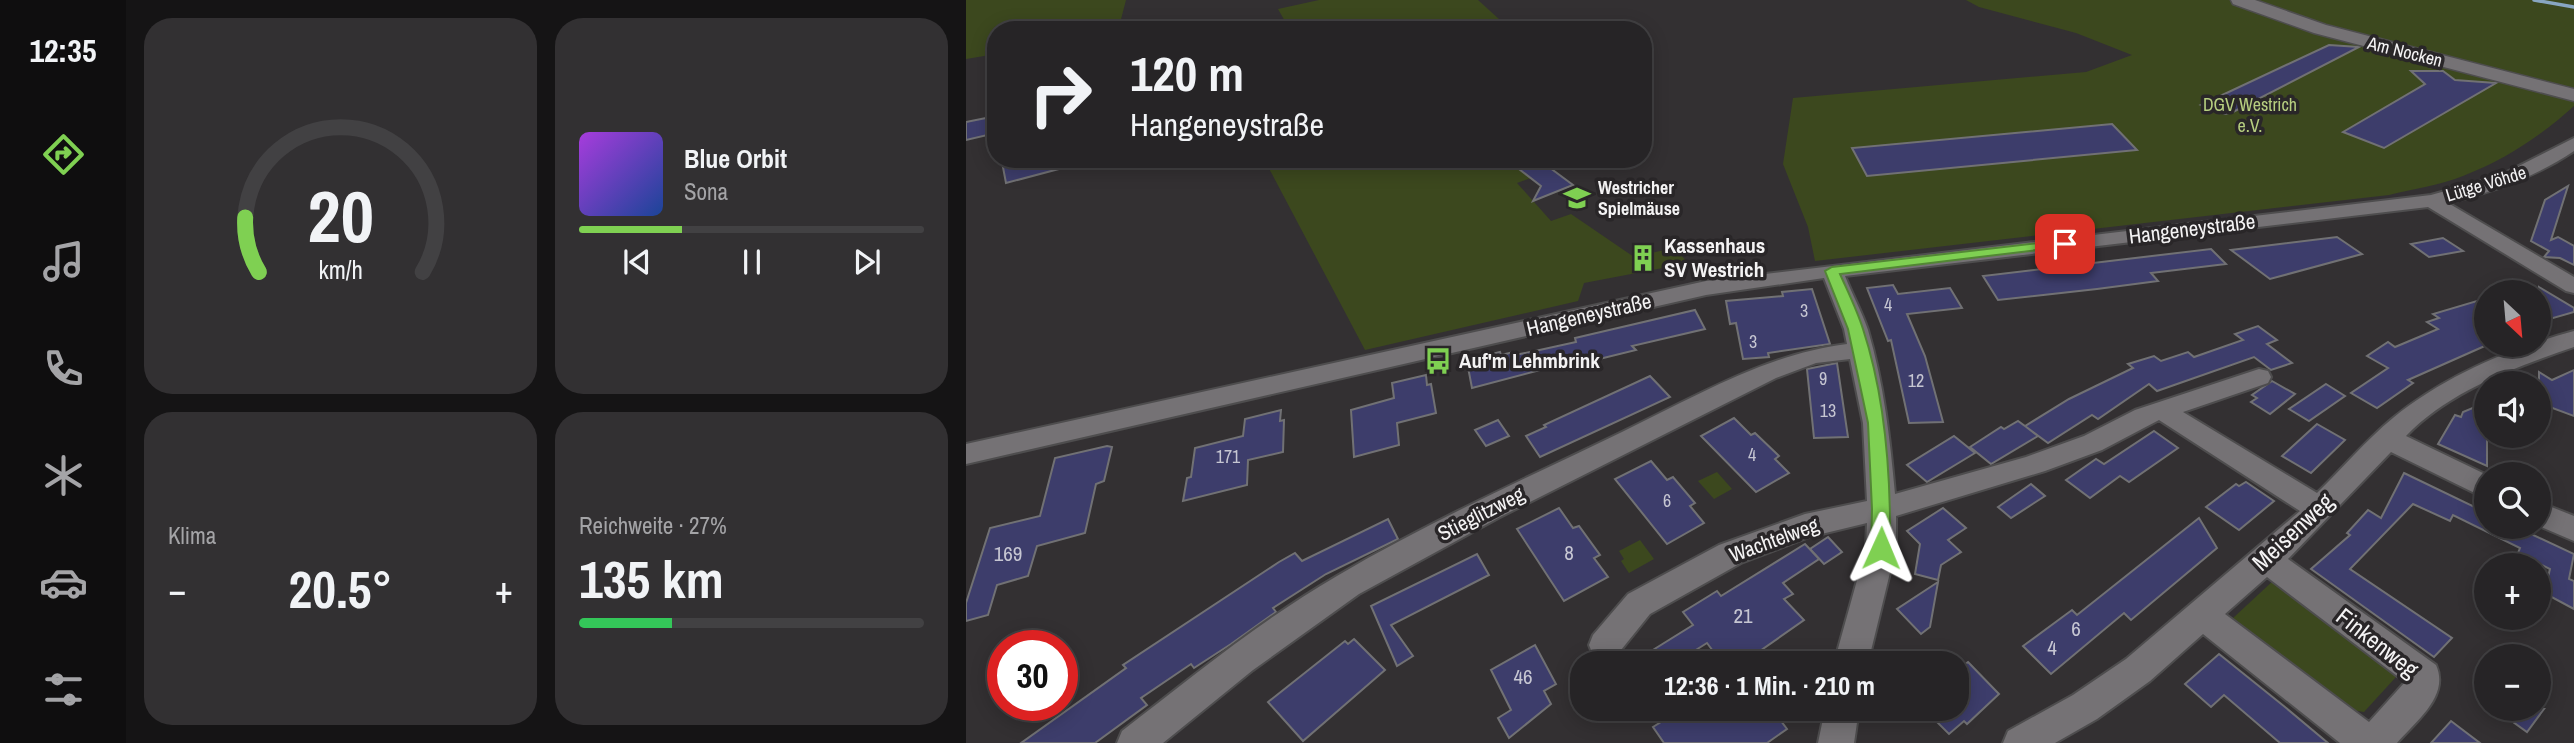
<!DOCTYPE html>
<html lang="de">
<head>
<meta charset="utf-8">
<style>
  body { margin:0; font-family:"Archivo Narrow",sans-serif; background:#323032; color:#f1f3f6; height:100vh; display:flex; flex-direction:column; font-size:26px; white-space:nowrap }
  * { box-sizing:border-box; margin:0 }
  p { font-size:23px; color:#a4a4a7 }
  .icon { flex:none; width:38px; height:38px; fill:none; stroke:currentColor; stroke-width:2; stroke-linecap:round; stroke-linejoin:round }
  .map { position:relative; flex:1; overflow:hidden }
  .panel { display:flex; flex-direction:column; gap:18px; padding:18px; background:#151415; width:840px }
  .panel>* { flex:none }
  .banner { position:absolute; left:21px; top:21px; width:665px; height:147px; border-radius:28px; box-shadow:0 4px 18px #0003,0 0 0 2px #424143; background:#262426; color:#f1f3f6; overflow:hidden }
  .needle { width:46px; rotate:154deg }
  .fabs { position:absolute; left:1508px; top:280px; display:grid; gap:14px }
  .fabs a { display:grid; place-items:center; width:77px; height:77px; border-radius:50%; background:#262426; box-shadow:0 4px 18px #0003,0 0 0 2px #424143; font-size:35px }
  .speed { position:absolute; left:21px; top:630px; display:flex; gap:14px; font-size:35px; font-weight:700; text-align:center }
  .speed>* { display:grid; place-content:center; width:91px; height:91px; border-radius:50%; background:#262426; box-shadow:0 4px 18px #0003,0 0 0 2px #424143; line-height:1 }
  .speed .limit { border:10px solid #d22; background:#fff; color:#111 }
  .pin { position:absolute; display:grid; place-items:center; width:60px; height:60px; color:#fff; margin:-30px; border-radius:14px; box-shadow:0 4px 10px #0006 }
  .me { position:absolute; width:77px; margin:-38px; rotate:1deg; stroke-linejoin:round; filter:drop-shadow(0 0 5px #0008) }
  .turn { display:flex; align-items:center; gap:24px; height:147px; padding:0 28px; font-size:32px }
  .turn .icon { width:91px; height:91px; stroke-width:2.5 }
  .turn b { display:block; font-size:49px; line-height:60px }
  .big { font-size:52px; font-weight:700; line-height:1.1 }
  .panel .tile { flex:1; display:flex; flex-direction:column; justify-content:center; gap:10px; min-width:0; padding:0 24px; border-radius:28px; background:#323032 }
  .panel .dial { align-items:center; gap:0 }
  .dial svg { height:182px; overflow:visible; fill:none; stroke:#424143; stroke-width:7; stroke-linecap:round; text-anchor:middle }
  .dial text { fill:#f1f3f6; stroke:none }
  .song { display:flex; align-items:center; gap:21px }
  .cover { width:84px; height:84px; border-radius:10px; background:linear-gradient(135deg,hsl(280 70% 55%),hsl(220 70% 35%)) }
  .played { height:7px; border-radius:4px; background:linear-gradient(90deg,#7fd052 30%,#424143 30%) }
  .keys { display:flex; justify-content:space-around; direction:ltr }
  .heat { display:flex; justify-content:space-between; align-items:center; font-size:38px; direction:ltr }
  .charge { height:10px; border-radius:5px; background:linear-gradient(90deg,#34c759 27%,#424143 0) }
  .panel .tiles { flex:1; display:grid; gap:18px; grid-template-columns:repeat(2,1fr) }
  .trip { position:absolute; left:604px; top:651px; width:399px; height:70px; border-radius:28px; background:#262426; box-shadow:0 4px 18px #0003,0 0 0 2px #424143; font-weight:700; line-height:70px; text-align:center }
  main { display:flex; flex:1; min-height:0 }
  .tabs { display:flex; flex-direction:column; width:126px; justify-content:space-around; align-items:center; background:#0f0e0f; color:#a4a4a7 }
  .tabs .icon { width:49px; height:49px }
  .tabs .on { color:#7fd052 }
  .tabs b { font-size:32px; color:#f1f3f6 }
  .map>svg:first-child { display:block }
  .green { fill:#3c481e }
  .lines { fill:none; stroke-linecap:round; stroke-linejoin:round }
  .stream { stroke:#88a6c2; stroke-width:3.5 }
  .building { fill:#3d3d6b; stroke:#717174; stroke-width:2 }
  .minor-casing { stroke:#4e4d4e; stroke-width:4 }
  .tertiary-casing { stroke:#4e4d4e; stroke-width:3 }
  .minor { fill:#757275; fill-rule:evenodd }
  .tertiary { fill:#757275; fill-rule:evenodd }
  .route { fill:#7fd052; stroke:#538735; stroke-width:2 }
  .labels { text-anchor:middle; stroke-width:7; stroke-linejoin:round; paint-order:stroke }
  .far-street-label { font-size:18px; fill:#f4f3f4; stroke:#292628 }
  .far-park-label { font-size:18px; fill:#b7cf80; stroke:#292628 }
  .far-poi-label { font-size:18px; font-weight:bold; fill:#f4f3f4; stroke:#292628; text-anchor:start }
  .number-label { font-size:18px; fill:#c6c6d2 }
  .street-label { font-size:21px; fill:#f4f3f4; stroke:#292628 }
  .poi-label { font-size:21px; font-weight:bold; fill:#f4f3f4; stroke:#292628; text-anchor:start }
  .near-number-label { font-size:21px; fill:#c6c6d2 }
  .near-street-label { font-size:24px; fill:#f4f3f4; stroke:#292628 }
</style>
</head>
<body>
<main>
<nav class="tabs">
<b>12:35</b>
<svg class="icon on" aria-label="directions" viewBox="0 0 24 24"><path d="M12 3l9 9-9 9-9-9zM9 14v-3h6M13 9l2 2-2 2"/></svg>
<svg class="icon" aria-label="music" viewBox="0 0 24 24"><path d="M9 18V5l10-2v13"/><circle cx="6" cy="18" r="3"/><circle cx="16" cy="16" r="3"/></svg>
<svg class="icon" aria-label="phone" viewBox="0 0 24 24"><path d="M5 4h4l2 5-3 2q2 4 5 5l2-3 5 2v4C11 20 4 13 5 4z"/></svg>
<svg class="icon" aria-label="climate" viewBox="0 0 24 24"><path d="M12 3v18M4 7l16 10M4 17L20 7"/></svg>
<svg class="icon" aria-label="car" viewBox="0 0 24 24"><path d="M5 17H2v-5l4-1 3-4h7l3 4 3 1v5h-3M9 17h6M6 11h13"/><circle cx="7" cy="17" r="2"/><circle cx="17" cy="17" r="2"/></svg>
<svg class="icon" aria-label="filters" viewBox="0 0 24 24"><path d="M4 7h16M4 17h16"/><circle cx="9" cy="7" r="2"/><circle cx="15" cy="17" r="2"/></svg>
</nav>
<section class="panel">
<div class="tiles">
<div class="tile dial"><svg viewBox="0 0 100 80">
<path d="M14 69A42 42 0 1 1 86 69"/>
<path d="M14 69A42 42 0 0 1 8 45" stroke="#7fd052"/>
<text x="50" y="56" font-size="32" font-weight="700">20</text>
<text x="50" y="72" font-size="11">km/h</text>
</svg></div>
<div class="tile">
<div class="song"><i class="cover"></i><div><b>Blue Orbit</b><p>Sona</p></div></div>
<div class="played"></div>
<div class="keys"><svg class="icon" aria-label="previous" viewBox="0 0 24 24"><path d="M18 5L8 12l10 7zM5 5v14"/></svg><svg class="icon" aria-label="pause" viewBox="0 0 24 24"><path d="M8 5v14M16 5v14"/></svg><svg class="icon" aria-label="next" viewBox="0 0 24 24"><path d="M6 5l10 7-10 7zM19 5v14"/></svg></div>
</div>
<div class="tile"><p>Klima</p>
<div class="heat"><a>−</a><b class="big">20.5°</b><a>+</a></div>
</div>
<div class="tile"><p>Reichweite · 27%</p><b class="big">135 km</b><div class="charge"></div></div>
</div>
</section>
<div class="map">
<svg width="1608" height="743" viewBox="0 0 1608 743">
  <rect width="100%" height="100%" fill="#333032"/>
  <g class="green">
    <path d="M0 0H160L153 27 140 30H30V54L0 59Z"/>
    <path d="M353 0H512L545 30H324L312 9Z"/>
    <path d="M1000 0H1608V106C1575 136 1539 160 1497 176 1474 185 1447 189 1423 195L849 261 842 227 817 164 827 98 1120 72 1166 55 1110 33 1013 7Z"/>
    <path d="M298 159H617L551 183 585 221 605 214 668 257 707 248 723 263 618 283 612 301 399 350Z"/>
    <path d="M751 472 766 489 748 499 732 481Z"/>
    <path d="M674 540 688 559 663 573 655 561 658 559 653 551Z"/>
    <path d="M1308 580 1427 668 1430 677 1398 712 1386 710 1267 618Z"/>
  </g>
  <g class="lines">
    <path class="stream" d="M1568 0 1608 7"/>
  </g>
  <g class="building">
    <path d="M1363 45 1393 47 1267 112 1259 114 1235 105Z"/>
    <path d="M1445 71H1477L1489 80 1530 83 1418 148 1377 132 1459 84Z"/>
    <path d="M30 116V133L0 140V122Z"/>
    <path d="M1146 124 1171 150 901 176 886 148Z"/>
    <path d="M49 159H107L108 165 40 183 36 162Z"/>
    <path d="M540 159H572L607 185 567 201 575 186Z"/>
    <path d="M1602 186 1585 240 1592 237 1608 246V265L1594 258 1578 257 1583 251 1565 241 1579 200Z"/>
    <path d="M1371 237 1396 254 1304 279 1265 250Z"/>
    <path d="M1477 238 1497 251 1463 257 1445 244Z"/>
    <path d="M1245 249 1260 264 1185 273 1192 281 1131 289 1032 300 1017 276Z"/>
    <path d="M927 285 932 294 984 288 996 308 941 314 959 356 977 422 943 423 925 340 922 341 901 288Z"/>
    <path d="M1573 287 1608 308V312L1573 322Z"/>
    <path d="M846 289 864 344 802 353 803 357 777 359 770 323 764 324 760 301 817 296 816 292Z"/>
    <path d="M1521 298V345L1442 380 1447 383 1411 408 1385 393 1422 368 1401 356 1422 342 1429 347 1472 329 1461 322 1473 318 1467 314Z"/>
    <path d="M729 310 739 329 666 346 670 350 617 363 616 359 506 388 501 362 514 359V357L534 352 535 355 548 352 549 355 569 351 610 342 609 338Z"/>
    <path d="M1292 326 1311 340 1301 344 1326 363 1305 370 1288 357 1191 391 1183 384 1132 419 1126 415 1082 443 1059 426 1072 436 1025 464 1004 447 1035 427 1038 429 1052 421 1059 426 1103 399 1167 368 1162 364 1188 356 1195 361 1222 352 1228 357 1277 340 1269 334Z"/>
    <path d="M871 363 882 437 848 438 841 369Z"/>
    <path d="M1608 370V416L1573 403V372L1586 380Z"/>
    <path d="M460 375 461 385 465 384 470 413 431 423 433 445 388 457 385 410 428 398 426 383Z"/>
    <path d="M684 376 704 397 574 457 560 436 580 427 578 425Z"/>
    <path d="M1306 381 1329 394 1304 414 1285 402 1291 398 1286 395Z"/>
    <path d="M1360 384 1379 396 1343 421 1323 409Z"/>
    <path d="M1521 402V466L1472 444 1489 415 1495 417 1497 412Z"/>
    <path d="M315 410 314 421 318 420 317 452 282 460 281 485 217 501 221 478 225 477 229 448 277 436 279 419Z"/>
    <path d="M768 418 785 435 789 433 813 456 809 459 823 473 790 492 735 436Z"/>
    <path d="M532 420 543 436 520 446 509 430Z"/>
    <path d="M1351 424 1379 440 1345 473 1316 456Z"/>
    <path d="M1188 431 1212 448 1163 482 1154 476 1124 498 1100 480 1130 459 1138 464Z"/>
    <path d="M988 436 1009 453 961 482 941 465Z"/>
    <path d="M141 446 146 447 138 481 130 484 119 533 71 546 62 576 31 585 22 615 0 621V603L24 528 74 516 89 458Z"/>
    <path d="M685 461 701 480 707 477 729 503 724 506 738 523 701 544 649 479Z"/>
    <path d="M1438 473 1521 513V527H1550L1608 554 1603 579 1608 581V609L1578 593 1584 569 1552 553 1554 548 1487 515 1484 521 1447 504 1384 569 1486 638 1468 657 1345 569 1384 535 1381 533 1402 510 1415 518Z"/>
    <path d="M1280 482 1308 501 1273 530 1240 507 1270 484 1273 486Z"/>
    <path d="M1065 484 1079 496 1045 518 1032 507Z"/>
    <path d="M593 508 607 528 613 526 634 555 628 558 642 577 598 601 551 529Z"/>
    <path d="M977 508 1000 528 982 540 995 552 975 565 972 580 949 574 954 544 941 531Z"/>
    <path d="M1233 518 1251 548 1165 620 1158 613 1085 674 1057 646 1106 610 1111 615Z"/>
    <path d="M422 519 432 539 360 574 307 608 310 612 265 644 228 668 225 664 175 698 181 705 129 743H55L160 668 157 665 313 562 329 553 336 561Z"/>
    <path d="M862 537 876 552 858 564 844 549Z"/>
    <path d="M839 544 853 559 817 583 827 594 818 599 838 620 794 651 804 663H756L741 643 709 663H666L727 625 717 612 751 591 755 596Z"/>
    <path d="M511 554 523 575 425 625 447 656 431 666 405 606Z"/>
    <path d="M972 582 964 627 955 634 931 609Z"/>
    <path d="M388 639 419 670 337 741 302 702 379 641 382 644Z"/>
    <path d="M569 645 590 684 578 691 585 704 543 738 532 718 545 710 525 670Z"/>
    <path d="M1253 654 1319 707 1362 743H1314L1258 695 1245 707 1219 684Z"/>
    <path d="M1002 662 1033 694 1001 724 998 721 983 734 958 709H990V671Z"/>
    <path d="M716 709H795L802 718 809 713 821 729 801 743H698L687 727Z"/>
    <path d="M1529 709H1578L1561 732Z"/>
    <path d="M1485 721 1514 743H1465Z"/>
  </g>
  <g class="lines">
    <defs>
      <g id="minor">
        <path d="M1608 138V151C1569 177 1528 192 1482 203L1608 277V293L1600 291 1462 207 879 276C886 294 896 312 902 330 918 384 924 439 929 494L1060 457 1118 436 1169 410 1293 369 1302 371 1305 377 1302 383 1217 412 1351 493C1376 469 1400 440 1427 418 1480 375 1546 348 1608 331V347C1550 367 1483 391 1440 436L1521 475V499L1425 452 1322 559 1470 665C1484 696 1450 721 1431 743H1374L1237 634 1184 681 1131 719 1089 743H1037L1042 731 1107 695 1160 659 1334 511 1193 420 1136 450 1079 471 930 516V548L902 663H868L900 548 901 523 843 537 775 563 684 614 651 655 639 660 627 655 623 645 627 635 662 594 753 545 839 514 901 501 897 423 884 359 850 363 810 378 534 517 393 594 287 670 197 743H151L156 731C226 677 295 620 371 576 462 522 561 478 656 432 729 397 800 354 881 344L878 329 858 278 740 295 0 464V444L740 281 1465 195 1533 176ZM1301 577 1439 682 1403 722 1259 614Z"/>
        <path d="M1573 502 1608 516V541L1573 526Z"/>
        <path d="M859 709H893L888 743H852Z"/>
      </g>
      <path id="tertiary" d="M1265 0H1289L1360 25 1608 89V101L1348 33 1267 4Z"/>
    </defs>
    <use href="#minor" class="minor-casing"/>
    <use href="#tertiary" class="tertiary-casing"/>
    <use href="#minor" class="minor"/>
    <use href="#tertiary" class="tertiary"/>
  </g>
  <path class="route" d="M1099 240 1104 241V246L874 274C882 292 891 310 897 329 920 399 925 475 924 548L922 553 915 556 908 553 905 548 906 509 902 423 882 329 859 271 866 267Z"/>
  <defs>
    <symbol id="school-bare" viewBox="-9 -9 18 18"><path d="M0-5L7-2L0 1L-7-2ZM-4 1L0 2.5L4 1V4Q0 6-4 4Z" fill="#7fd052" stroke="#292628" stroke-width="2.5" paint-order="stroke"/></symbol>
    <symbol id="building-bare" viewBox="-9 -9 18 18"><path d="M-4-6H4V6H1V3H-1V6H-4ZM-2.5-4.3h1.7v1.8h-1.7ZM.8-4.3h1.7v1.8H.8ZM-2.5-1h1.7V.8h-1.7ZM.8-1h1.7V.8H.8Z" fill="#7fd052" stroke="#292628" stroke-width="2.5" paint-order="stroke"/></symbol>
    <symbol id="bus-bare" viewBox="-9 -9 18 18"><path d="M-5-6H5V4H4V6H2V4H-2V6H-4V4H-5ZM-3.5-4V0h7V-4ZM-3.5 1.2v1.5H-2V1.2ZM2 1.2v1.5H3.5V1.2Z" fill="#7fd052" stroke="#292628" stroke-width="2.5" paint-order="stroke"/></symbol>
  </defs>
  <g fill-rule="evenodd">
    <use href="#school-bare" x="592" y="179" width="38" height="38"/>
    <use href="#building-bare" x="658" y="239" width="38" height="38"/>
    <use href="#bus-bare" x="453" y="342" width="38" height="38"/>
  </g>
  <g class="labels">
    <g class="far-street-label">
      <text transform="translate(1439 52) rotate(14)" y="6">Am Nocken</text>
      <text transform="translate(1520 184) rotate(-17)" y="6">Lütge Vöhde</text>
    </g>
    <g class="far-park-label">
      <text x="1284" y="111">DGV Westrich<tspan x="1284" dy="21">e.V.</tspan></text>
    </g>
    <g class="far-poi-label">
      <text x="632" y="194">Westricher<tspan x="632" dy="21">Spielmäuse</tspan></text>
    </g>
    <g class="number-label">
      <text x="922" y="311">4</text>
      <text x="838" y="317">3</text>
      <text x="787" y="348">3</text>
      <text x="857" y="385">9</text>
      <text x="950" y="387">12</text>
      <text x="862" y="417">13</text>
      <text x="786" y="461">4</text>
      <text x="262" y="463">171</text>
      <text x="701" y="507">6</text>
    </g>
    <g class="street-label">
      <text transform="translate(1226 229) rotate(-7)" y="7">Hangeneystraße</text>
      <text transform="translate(623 315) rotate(-13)" y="7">Hangeneystraße</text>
      <text transform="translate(515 514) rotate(-27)" y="7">Stieglitzweg</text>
      <text transform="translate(808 540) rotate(-20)" y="7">Wachtelweg</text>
    </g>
    <g class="poi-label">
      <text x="698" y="253">Kassenhaus<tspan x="698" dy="24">SV Westrich</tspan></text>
      <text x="493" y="368">Auf'm Lehmbrink</text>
    </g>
    <g class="near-number-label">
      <text x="603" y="560">8</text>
      <text x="42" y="561">169</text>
      <text x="777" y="623">21</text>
      <text x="1110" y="636">6</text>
      <text x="1086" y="655">4</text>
      <text x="557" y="684">46</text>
    </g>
    <g class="near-street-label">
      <text transform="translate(1327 532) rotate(-43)" y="8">Meisenweg</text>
      <text transform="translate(1411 643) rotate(38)" y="8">Finkenweg</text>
    </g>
  </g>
</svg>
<div class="fabs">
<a><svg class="needle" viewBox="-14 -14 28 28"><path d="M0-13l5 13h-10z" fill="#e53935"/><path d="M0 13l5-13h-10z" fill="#a4a4a7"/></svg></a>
<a><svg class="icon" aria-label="sound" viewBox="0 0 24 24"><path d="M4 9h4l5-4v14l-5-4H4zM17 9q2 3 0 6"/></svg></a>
<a><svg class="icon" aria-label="search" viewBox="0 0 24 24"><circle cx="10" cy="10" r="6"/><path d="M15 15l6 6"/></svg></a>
<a>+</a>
<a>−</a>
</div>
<div class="speed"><div class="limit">30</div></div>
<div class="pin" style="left:1099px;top:244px;background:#d93025"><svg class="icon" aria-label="arrive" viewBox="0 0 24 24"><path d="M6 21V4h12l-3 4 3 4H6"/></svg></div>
<svg class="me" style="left:915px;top:548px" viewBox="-20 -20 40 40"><path d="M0-17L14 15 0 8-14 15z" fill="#7fd052" stroke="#fff" stroke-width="4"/></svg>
<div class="trip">12:36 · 1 Min. · 210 m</div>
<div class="banner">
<div class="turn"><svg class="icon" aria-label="right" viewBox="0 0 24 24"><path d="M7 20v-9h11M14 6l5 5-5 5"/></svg><div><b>120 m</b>Hangeneystraße</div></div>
</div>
</div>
</main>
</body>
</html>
